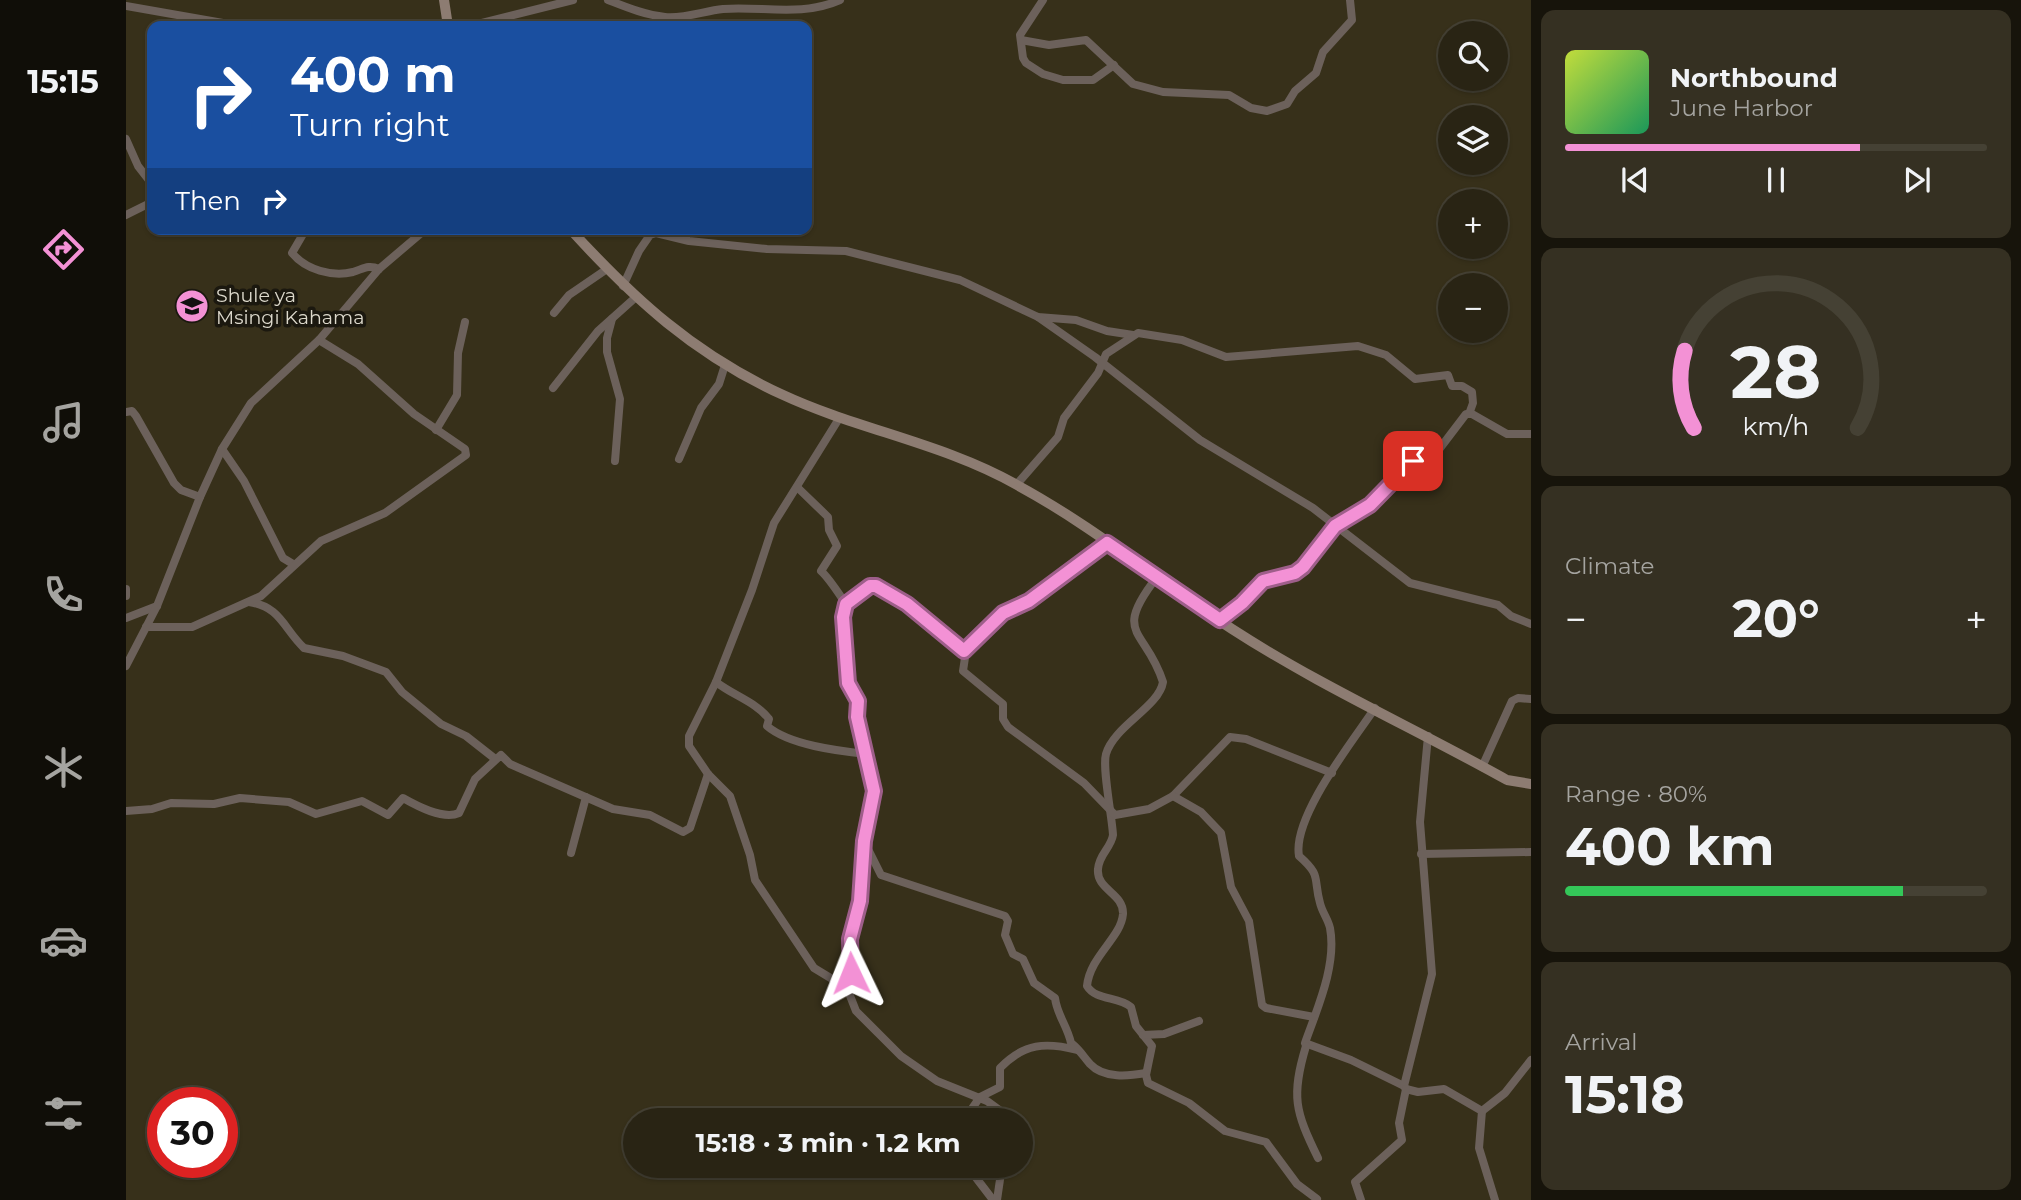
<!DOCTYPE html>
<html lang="en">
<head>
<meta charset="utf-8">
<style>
  body { margin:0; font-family:Montserrat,sans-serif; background:#353022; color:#f1f3f6; height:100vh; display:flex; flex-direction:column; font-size:26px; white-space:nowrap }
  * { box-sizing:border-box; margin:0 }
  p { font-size:23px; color:#a5a4a0 }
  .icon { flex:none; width:38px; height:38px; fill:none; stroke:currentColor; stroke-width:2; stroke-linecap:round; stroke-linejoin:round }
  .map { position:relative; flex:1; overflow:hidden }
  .panel { display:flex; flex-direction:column; gap:10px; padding:10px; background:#17140b; width:490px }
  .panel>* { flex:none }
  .banner { position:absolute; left:21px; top:21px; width:665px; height:214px; border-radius:14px; box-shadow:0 2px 5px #0004,0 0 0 2px #454134; background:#1a4fa0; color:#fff; overflow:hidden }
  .buttons { position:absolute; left:1312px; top:21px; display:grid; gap:14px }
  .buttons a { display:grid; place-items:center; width:70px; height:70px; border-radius:50%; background:#292414; box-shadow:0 2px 5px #0004,0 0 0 2px #454134; font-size:35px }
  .speed { position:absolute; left:21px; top:1087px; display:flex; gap:14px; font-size:35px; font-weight:700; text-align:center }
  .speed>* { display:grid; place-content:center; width:91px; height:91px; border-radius:50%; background:#292414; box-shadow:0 2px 5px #0004,0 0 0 2px #454134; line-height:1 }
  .speed .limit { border:10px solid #d22; background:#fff; color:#111 }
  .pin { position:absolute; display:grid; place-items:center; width:60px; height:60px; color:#fff; margin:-30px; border-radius:14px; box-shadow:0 4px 10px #0006 }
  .me { position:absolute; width:77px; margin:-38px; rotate:358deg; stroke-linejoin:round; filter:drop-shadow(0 0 5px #0008) }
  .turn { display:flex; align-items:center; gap:24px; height:147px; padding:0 28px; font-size:32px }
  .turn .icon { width:91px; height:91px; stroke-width:2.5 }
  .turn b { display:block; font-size:49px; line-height:60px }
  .then { display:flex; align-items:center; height:66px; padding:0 28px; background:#0003; gap:14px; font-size:26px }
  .big { font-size:52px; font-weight:700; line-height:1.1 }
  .panel .widget { flex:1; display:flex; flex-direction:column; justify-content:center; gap:10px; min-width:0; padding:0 24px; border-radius:14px; background:#353022 }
  .panel .dial { align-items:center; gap:0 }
  .dial svg { height:182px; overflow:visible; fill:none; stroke:#454134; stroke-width:7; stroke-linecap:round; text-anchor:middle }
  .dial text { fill:#f1f3f6; stroke:none }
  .song { display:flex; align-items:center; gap:21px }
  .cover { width:84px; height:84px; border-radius:10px; background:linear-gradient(135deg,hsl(70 70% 55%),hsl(150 70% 35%)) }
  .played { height:7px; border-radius:4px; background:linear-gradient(90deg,#f391d5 70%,#454134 70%) }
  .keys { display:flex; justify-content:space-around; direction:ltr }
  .heat { display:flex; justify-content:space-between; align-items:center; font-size:38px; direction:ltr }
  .charge { height:10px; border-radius:5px; background:linear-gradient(90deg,#34c759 80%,#454134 0) }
  .trip { position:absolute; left:497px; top:1108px; width:410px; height:70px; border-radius:35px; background:#292414; box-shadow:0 2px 5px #0004,0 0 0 2px #454134; font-weight:700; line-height:70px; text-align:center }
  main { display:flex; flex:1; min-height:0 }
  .dock { display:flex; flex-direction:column; width:126px; justify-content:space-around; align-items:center; background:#100e08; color:#a5a4a0 }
  .dock .icon { width:49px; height:49px }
  .dock .selected { color:#f391d5 }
  .dock b { font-size:32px; color:#f1f3f6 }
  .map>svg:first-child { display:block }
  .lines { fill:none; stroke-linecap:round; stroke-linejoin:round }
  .street { stroke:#6c615b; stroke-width:8 }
  .secondary { stroke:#8d7c72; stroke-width:10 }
  .route-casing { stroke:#9e5e8a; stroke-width:18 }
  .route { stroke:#f391d5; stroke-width:12 }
  .labels { text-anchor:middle; stroke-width:7; stroke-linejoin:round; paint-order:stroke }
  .poi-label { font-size:19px; fill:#ddd9cc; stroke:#1b180f; text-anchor:start }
</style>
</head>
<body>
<main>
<nav class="dock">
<b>15:15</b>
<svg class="icon selected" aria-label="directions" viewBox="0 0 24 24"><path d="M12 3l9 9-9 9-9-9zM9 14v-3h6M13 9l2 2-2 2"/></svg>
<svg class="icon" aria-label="music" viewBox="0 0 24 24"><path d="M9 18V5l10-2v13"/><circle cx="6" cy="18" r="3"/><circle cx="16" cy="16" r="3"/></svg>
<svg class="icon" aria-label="phone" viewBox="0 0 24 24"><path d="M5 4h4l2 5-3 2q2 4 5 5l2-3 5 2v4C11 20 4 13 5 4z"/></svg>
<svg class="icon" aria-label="climate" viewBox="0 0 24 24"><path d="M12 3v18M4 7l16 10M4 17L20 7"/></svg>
<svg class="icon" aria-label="car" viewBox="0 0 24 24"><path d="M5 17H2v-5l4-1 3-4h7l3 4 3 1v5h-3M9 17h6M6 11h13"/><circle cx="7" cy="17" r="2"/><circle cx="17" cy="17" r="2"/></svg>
<svg class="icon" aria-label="filters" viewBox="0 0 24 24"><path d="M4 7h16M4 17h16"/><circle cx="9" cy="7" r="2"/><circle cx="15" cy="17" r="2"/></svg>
</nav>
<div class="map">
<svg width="1405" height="1200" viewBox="0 0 1405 1200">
  <rect width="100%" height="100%" fill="#37301a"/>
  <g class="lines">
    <g class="street">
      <path d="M482 0C500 7 519 15 539 17 558 19 578 11 597 9 636 6 676 17 714 0"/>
      <path d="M917 0 894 35 897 58 900 63 917 74 937 80H967L988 65"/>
      <path d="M0 6 114 26"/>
      <path d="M344 26 447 0"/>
      <path d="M895 40 923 45 960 40 1007 84 1037 92 1103 95 1125 108 1141 111 1161 104 1169 91 1190 73 1197 52 1226 20 1224 0"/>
      <path d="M0 139 12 166 26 184"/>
      <path d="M0 215 26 202"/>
      <path d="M180 229 166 253C180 270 206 277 227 272 237 269 242 264 253 269"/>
      <path d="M497 286 513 251 524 235 530 233 563 241 641 249 720 251 834 280 912 317 950 320 981 331 1007 335"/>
      <path d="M428 313 443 295 481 269"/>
      <path d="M912 317 969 357 1074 440 1187 508 1284 583 1372 605 1385 616 1405 624"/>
      <path d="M486 319 481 338V352L494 399 489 461"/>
      <path d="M427 388 472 331 510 297"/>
      <path d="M0 412 6 411 10 416 48 483 55 490 74 497"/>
      <path d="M714 417 648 523 626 590 590 682 563 736V746L582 774 604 796 624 855 629 880 688 968 721 988 730 1011 775 1056 811 1081 861 1101 887 1120"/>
      <path d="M310 430 331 395 332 353 339 322"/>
      <path d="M96 449 118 481 157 558 167 564"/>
      <path d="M553 459 575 408 593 384 599 365"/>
      <path d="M891 484 932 437 938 418 972 373 980 354 1012 333 1056 340 1100 357 1232 346 1260 355 1289 379 1322 375 1326 386H1336L1346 392 1347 403 1343 414"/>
      <path d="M671 487 702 517 703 530 711 546 695 571C703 578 713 594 720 604L717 617 719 667 721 683 732 701 731 717 748 791 738 841 734 901 724 939 725 973 721 988"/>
      <path d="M1031 577C985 636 1020 628 1037 682 1033 707 988 726 980 754 976 768 986 816 987 835 985 848 973 854 972 869 970 890 998 893 997 914 995 938 964 956 961 986 970 1001 992 996 1005 1007L1010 1026 1026 1046 1020 1075 1022 1083 1063 1103 1099 1131 1140 1142 1171 1184 1191 1199"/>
      <path d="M0 589V596"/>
      <path d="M123 602C155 607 157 628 178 648L217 656 260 672 276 692 315 724 340 736 368 758"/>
      <path d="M720 604 744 586H750L781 604 838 651 877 613 903 601 981 543"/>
      <path d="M0 618 31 606"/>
      <path d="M1094 620 1116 603 1137 581 1169 573 1177 567 1209 526 1244 505 1287 461 1305 460 1340 414H1346L1381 434H1405"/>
      <path d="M20 627H66L135 596 195 541 259 513 340 455 339 449 288 414 232 364 193 340"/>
      <path d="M840 651 837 671 877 704V719L882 727 958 783 989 815 1023 809 1047 796 1104 737 1120 739 1206 773"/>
      <path d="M0 666 31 606 74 497 96 449 125 403 193 340 253 269 300 229"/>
      <path d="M590 682C608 696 630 702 643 719L641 726C663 745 712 751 741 754"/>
      <path d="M1249 708C1227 741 1166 817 1173 856 1196 876 1187 878 1194 903 1196 912 1202 919 1204 928 1211 965 1191 1009 1179 1043L1225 1060 1278 1086"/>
      <path d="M1302 736 1294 822 1306 974 1278 1086 1280 1089 1292 1092 1318 1089 1356 1111 1353 1148 1369 1200"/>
      <path d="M1356 767 1386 701 1392 698 1405 699"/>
      <path d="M1047 796 1075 812 1095 833 1105 887 1123 921 1136 1005 1140 1008 1188 1017"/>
      <path d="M0 811 26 809 45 803 88 804 114 798 163 802 190 814 236 801 262 815 277 798C291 806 317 820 333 813L349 779 375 755 384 764 487 809 524 815 557 832 564 828 582 774"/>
      <path d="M738 841 755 875 879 916 882 921 879 935 887 954 897 959 908 983 929 998C931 1015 941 1025 945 1043 954 1050 957 1056 964 1064 978 1079 1003 1076 1020 1073"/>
      <path d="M445 853 460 797"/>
      <path d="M1295 854 1405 852"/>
      <path d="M1017 1035 1038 1034 1073 1021"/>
      <path d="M1180 1046C1165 1096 1169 1111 1192 1158"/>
      <path d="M1356 1111 1379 1093 1405 1060"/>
      <path d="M838 1120 854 1097 874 1087V1068C898 1043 920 1042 951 1050"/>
      <path d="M841 1166 867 1200"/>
      <path d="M871 1200 876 1166"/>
      <path d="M1235 1200 1229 1182 1276 1140 1273 1123 1280 1089"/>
    </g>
    <g class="secondary">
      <path d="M318 0 322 26"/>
      <path d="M444 229C508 299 568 354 655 394 732 430 817 443 891 485 967 526 1034 582 1106 629 1194 686 1290 729 1381 780L1405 784"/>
    </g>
  </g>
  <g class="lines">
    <defs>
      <path id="route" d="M725 973 724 939 734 901 738 841 748 791 731 717 732 701 722 683 717 617 720 604 744 586H750L781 604 838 651 877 613 903 601 981 543 1094 620 1116 603 1137 581 1169 573 1177 567 1209 526 1244 505 1287 461"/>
    </defs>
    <use href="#route" class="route-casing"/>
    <use href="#route" class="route"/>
  </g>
  <defs>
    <symbol id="school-disc" viewBox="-11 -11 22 22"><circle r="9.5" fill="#f391d5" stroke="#1b180f"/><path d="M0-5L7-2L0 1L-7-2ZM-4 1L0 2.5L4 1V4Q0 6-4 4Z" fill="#111"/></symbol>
  </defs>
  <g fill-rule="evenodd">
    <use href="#school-disc" x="47" y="287" width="38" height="38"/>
  </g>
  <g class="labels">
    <g class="poi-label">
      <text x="90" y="302">Shule ya<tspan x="90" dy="22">Msingi Kahama</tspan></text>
    </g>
  </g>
</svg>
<div class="buttons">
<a><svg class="icon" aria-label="search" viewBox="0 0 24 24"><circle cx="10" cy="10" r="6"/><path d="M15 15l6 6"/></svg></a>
<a><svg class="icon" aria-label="layers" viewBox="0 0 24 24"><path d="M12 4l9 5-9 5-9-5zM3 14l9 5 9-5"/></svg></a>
<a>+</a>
<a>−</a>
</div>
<div class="speed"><div class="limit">30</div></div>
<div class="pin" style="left:1287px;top:461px;background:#d93025"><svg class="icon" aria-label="arrive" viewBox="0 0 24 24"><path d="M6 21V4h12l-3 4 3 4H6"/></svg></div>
<svg class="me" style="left:725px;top:973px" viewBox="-20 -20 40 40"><path d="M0-17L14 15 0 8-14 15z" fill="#f391d5" stroke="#fff" stroke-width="4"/></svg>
<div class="trip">15:18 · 3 min · 1.2 km</div>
<div class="banner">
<div class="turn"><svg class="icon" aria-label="right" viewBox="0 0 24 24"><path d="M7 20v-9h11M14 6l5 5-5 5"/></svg><div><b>400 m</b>Turn right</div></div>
<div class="then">Then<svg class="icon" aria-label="right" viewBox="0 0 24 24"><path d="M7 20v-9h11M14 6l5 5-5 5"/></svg></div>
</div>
</div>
<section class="panel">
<div class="widget">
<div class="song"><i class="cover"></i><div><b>Northbound</b><p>June Harbor</p></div></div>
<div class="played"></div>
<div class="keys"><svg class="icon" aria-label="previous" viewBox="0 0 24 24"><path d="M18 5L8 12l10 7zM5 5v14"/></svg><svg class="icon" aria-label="pause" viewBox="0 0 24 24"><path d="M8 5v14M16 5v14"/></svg><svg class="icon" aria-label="next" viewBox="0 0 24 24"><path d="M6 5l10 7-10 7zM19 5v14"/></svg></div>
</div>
<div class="widget dial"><svg viewBox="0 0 100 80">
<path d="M14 69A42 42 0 1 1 86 69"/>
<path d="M14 69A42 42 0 0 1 10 35" stroke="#f391d5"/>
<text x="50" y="56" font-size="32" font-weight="700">28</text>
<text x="50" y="72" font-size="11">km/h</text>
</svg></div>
<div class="widget"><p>Climate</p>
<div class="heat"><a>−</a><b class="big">20°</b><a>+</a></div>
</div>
<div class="widget"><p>Range · 80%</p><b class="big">400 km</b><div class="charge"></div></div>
<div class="widget"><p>Arrival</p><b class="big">15:18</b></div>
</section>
</main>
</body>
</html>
